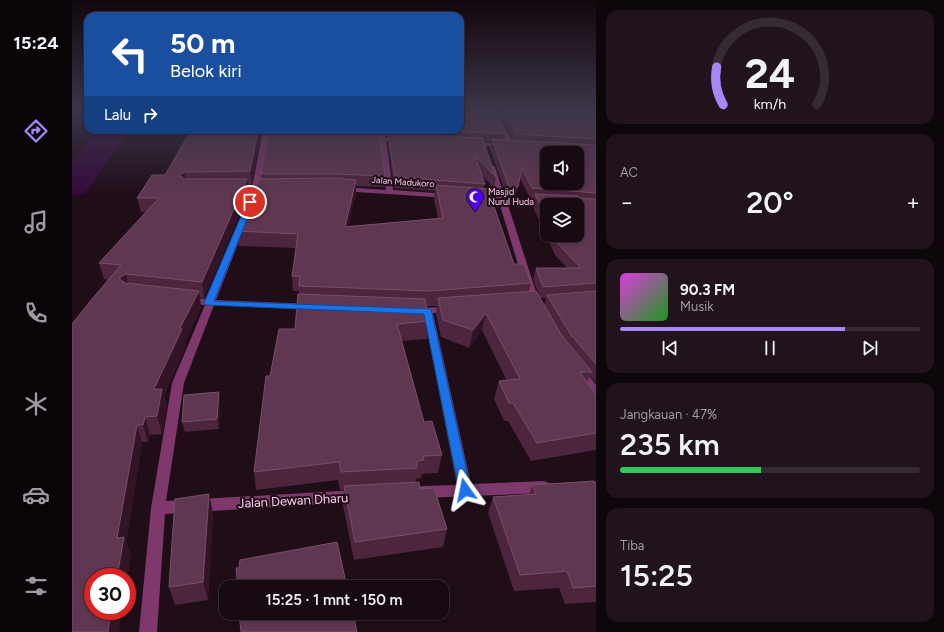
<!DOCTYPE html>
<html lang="id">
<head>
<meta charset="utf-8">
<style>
  body { margin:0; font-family:Figtree,sans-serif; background:#20131b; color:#f1f3f6; height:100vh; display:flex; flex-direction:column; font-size:15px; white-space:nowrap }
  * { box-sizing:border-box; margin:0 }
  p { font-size:13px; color:#9e9a9f }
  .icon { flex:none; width:22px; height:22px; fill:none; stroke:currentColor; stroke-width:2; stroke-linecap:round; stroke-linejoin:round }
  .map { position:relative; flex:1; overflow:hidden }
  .sheet { display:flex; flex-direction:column; gap:10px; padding:10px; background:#0d060a; width:348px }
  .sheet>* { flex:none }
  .banner { position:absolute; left:12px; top:12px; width:380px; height:122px; border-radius:12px; box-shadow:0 2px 6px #0003,0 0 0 1px #362b32; background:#1a4fa0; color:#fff; overflow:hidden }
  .tools { position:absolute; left:468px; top:146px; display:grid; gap:8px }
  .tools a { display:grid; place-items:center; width:44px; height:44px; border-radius:8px; background:#170a12; box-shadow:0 2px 6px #0003,0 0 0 1px #362b32; font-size:20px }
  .speed { position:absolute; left:12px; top:568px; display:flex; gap:8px; font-size:20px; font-weight:700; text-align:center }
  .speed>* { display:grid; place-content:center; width:52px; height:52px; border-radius:50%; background:#170a12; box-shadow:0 2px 6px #0003,0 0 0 1px #362b32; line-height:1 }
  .speed .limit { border:6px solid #d22; background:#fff; color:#111 }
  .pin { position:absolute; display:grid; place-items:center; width:34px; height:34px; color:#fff; margin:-17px; border:2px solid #fff; border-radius:50%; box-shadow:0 1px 4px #0007 }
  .me { position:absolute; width:44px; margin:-22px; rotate:348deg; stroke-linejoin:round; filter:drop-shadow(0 0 3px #0008) }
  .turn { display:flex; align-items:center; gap:14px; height:84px; padding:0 20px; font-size:18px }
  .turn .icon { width:52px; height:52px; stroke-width:2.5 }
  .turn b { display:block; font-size:28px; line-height:34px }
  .then { display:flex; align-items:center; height:38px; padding:0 20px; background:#0003; gap:8px; font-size:15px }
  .big { font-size:30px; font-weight:600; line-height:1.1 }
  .sheet .tile { flex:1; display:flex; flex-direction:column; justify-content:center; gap:6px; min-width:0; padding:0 14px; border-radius:12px; background:#20131b }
  .sheet .dial { align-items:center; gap:0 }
  .dial svg { height:104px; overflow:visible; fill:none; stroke:#362b32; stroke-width:7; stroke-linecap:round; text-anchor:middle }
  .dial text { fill:#f1f3f6; stroke:none }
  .song { display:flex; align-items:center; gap:12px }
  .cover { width:48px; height:48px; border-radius:6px; background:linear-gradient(135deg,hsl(300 70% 55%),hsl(120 70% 35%)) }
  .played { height:4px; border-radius:2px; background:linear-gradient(90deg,#a787f5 75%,#362b32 75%) }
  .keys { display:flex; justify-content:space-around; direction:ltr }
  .heat { display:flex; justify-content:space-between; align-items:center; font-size:22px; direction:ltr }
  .charge { height:6px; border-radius:3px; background:linear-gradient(90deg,#34c759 47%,#362b32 0) }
  .trip { position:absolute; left:147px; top:580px; width:230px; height:40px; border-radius:12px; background:#170a12; box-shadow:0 2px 6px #0003,0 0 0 1px #362b32; font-weight:600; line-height:40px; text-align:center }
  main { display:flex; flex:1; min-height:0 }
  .tab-bar { display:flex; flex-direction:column; width:72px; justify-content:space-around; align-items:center; background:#090407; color:#9e9a9f }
  .tab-bar .icon { width:28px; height:28px }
  .tab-bar .on { color:#a787f5 }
  .tab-bar b { font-size:18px; color:#f1f3f6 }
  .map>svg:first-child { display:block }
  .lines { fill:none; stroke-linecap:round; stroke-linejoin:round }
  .river { fill:#34093b; fill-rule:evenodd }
  .minor { fill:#7e386c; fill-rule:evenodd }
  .wall { fill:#4d253d; fill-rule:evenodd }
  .shaded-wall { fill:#331426 }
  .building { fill:#603750; stroke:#794e69; fill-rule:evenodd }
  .route { fill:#1a73e8; stroke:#114b97 }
  .labels { text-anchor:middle; stroke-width:4; stroke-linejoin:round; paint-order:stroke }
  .far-street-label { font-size:9px; fill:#fecbee; stroke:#1f0d18 }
  .far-poi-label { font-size:9px; fill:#fecbee; stroke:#1f0d18; text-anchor:start }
  .near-street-label { font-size:13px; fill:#fecbee; stroke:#1f0d18 }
</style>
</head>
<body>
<main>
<nav class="tab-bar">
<b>15:24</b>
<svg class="icon on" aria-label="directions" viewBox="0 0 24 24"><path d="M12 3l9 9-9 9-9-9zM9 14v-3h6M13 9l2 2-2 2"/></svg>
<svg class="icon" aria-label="music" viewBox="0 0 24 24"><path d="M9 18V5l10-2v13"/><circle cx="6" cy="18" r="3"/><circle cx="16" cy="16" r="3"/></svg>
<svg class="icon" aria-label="phone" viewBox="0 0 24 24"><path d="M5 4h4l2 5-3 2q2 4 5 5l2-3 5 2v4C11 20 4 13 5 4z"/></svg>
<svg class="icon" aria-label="climate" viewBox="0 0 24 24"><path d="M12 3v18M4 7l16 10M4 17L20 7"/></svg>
<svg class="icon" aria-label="car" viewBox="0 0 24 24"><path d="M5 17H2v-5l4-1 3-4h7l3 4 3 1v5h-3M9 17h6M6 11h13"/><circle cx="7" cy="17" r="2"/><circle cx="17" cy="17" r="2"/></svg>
<svg class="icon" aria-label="filters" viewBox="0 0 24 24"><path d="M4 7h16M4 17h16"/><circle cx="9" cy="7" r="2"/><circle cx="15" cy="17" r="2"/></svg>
</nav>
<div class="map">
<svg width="524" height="632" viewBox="0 0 524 632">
  <rect width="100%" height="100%" fill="#1f0d18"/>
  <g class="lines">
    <path class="river" d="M26 130H58L13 193 0 196V161Z"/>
    <g class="minor">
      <path d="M416 109H422L438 137 439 147 400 145 397 143 400 141 434 145 432 137Z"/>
      <path d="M191 130H197L188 188 185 196 181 198 177 196 180 188Z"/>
      <path d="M306 130H312L313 138H328L331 140 328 142 314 141 321 190 376 194H379V198L268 191 267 189 271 187 314 190 308 141H294L291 139 294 137 307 138Z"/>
      <path d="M420 165 423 167 433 198 474 201 478 203 474 205 435 202 468 304 466 306 463 307 458 304 427 202 406 200 402 198 406 196 426 197 417 167Z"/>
      <path d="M168 219H171L175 221 144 300 239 304 244 307 239 310 142 305 112 383 94 501 284 490 289 492 291 496 289 500 284 502 93 514 85 632H67L79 508 100 383 133 305 115 304 110 301 115 298 135 299Z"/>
      <path d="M376 307 381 310 379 312 361 313 399 484 472 481 477 483 479 487 477 491 472 493 350 498 345 496 343 492 345 488 350 486 385 485 352 314H343L338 311 343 308Z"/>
      <path d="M508 368 512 369 524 385V397L520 396 502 372 504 369Z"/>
    </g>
  </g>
  <g class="wall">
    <path d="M423 109H524V383L518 376 515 383 524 395V450L459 461 436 421H432L422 399 427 381H435L410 330 397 348 369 337 364 315 365 306H354L357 321 355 339 330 341 352 422 370 455 366 473 350 474 349 478 344 479 343 482 375 529 371 547 282 560 271 505 272 490H268L266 480 184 490 182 472 198 376 223 329 227 291H221L220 276 224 248 167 246 165 231 189 179V174L197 130H306L305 134 313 176 312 187 284 186V193L276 226 366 219 362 199 363 191 322 188 316 144V137H314L312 130H388L433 134 432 139 440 140 439 136ZM412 141 419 142 418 148 435 197H443L448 178 458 198H462L460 205 483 255 495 268H464L461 279 468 298 457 291 459 283 442 264 412 188 413 184 410 175 422 188 424 177ZM475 205 505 235H475ZM468 298H474L472 305Z"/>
    <path d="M98 130H190L189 134H187V140L180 185H176L177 192 132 298H128L129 307 113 342 114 345 92 396 95 406 90 434 78 435 76 442H70L54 542 59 554 55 579 37 280 32 279 27 263 74 212H69L65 198 93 175 118 133H98Z"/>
    <path d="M148 402 147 429 113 432 110 422Z"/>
    <path d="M524 483V602L493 604 487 588 442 591 416 513 421 497 457 495 460 485Z"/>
    <path d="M141 513 136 600 103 605 97 587Z"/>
  </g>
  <g class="shaded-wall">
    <path d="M186 130 187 140 180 185 178 171Z"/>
    <path d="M113 172 115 186 107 175Z"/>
    <path d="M175 179 177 192 132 298 130 282Z"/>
    <path d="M284 180V193L273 241V227Z"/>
    <path d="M54 274 58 291 47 278Z"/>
    <path d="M127 291 129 307 113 342 114 345 92 396 95 406 90 434 85 416 82 389 108 328Z"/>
    <path d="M414 313 410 330 397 348 401 330Z"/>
    <path d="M147 392 148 402 147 429 145 419Z"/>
    <path d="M73 417 78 435 76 442 71 425Z"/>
    <path d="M65 425 70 442 54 542 59 554 55 579V577H45V538Z"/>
    <path d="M137 494 141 513 136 600 131 582Z"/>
    <path d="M39 611H50L47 632H36Z"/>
  </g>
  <g class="building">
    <path d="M388 109H421L432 129 433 134 361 130H388Z"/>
    <path d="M429 109H524V139L443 134 441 127Z"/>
    <path d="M119 130H186L178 171 113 172 107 175 113 179H175L130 282 54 274 47 278 53 283 127 291 108 328 110 329 82 389H90L85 416 73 417 71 425H65L45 538 52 537 45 577H21V611H39L36 632H0V324L20 299 49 265 27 263 87 198H65L80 175H93Z"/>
    <path d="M196 131 307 134 313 176 263 174H189Z"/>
    <path d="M316 134 410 138 424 177 403 156 413 184 323 177Z"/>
    <path d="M420 139 524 145V193L460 188 450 168 446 187H437ZM475 153H505V183H475Z"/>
    <path d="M263 178 284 180 273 227 371 218 364 185 416 189 442 264H452L459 283 358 291 227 286 228 276H220L226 234 165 231 187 179Z"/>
    <path d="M463 194 506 196 508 198 524 199V283L471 287 464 268H509L486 244 482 235H505V205H475V220Z"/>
    <path d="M464 291 490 336 520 372H508L524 395V433L465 443 441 403H437L427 381 448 379 414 313 401 330 371 320 366 298Z"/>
    <path d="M524 291V364L499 335 475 295Z"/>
    <path d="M226 294 353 299 357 321 325 324 352 422 360 421 370 455 351 456 352 460 345 461V468L269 472 267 462 182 472 194 376H198L207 329H223Z"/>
    <path d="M147 392 145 419 110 422 112 395Z"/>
    <path d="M522 481 524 483V586L501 588 495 571 448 575 421 497 464 494 460 485Z"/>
    <path d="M347 482 348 489 362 488 375 529 283 542 272 486Z"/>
    <path d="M137 494 131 582 97 587 103 499Z"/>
    <path d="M265 542 275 587H166L164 568H167L168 560Z"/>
    <path d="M167 613H281L285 632H169Z"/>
  </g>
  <linearGradient id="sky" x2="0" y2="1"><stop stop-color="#11070d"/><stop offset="0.55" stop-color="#3c3548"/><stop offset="1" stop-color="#3c3548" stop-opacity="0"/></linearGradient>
  <rect width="524" height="197" fill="url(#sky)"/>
  <path class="route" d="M178 200 182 202 142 301 359 309 399 490 397 494 393 495 389 494 387 490 352 314 134 305 132 303 175 202Z"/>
  <defs>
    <symbol id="mosque-pin" viewBox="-11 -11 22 30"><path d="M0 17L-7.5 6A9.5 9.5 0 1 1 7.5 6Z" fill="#4d03f3" stroke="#1f0d18"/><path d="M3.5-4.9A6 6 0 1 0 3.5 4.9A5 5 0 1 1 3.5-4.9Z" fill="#fff"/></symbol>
  </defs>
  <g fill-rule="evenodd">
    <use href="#mosque-pin" x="393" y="187" width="20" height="27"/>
  </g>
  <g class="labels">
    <g class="far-street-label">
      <text transform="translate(331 182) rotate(4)" y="3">Jalan Madukoro</text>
    </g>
    <g class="far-poi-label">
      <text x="416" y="195">Masjid<tspan x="416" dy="10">Nurul Huda</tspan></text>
    </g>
    <g class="near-street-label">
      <text transform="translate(221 500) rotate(-3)" y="5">Jalan Dewan Dharu</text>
    </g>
  </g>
</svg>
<div class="tools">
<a><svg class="icon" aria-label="sound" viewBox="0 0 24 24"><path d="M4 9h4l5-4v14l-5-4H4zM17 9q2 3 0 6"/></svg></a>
<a><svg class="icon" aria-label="layers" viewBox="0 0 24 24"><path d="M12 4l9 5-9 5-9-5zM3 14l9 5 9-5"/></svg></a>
</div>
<div class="speed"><div class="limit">30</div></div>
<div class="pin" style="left:178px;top:202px;background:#d93025"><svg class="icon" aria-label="arrive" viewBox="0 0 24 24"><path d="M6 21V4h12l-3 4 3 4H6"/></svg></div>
<svg class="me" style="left:393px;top:490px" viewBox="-20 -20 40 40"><path d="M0-17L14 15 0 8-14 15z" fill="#1a73e8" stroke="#fff" stroke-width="4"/></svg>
<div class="trip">15:25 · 1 mnt · 150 m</div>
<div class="banner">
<div class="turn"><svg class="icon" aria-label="left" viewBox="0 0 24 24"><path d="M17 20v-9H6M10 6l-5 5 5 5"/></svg><div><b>50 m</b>Belok kiri</div></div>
<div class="then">Lalu<svg class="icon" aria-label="right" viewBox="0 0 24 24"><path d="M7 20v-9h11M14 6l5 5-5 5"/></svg></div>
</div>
</div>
<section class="sheet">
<div class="tile dial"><svg viewBox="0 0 100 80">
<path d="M14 69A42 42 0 1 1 86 69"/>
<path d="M14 69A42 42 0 0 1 9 40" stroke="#a787f5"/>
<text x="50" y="56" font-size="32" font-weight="700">24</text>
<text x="50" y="72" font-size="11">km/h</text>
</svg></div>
<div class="tile"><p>AC</p>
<div class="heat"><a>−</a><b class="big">20°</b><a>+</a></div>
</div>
<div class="tile">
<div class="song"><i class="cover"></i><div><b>90.3 FM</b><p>Musik</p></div></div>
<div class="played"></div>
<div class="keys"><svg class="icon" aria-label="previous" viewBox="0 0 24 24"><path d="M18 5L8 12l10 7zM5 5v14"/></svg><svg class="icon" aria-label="pause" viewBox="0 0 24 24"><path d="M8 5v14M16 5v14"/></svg><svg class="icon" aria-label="next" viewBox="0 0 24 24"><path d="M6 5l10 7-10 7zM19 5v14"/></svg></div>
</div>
<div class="tile"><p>Jangkauan · 47%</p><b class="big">235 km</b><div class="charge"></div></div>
<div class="tile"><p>Tiba</p><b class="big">15:25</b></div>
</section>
</main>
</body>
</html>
